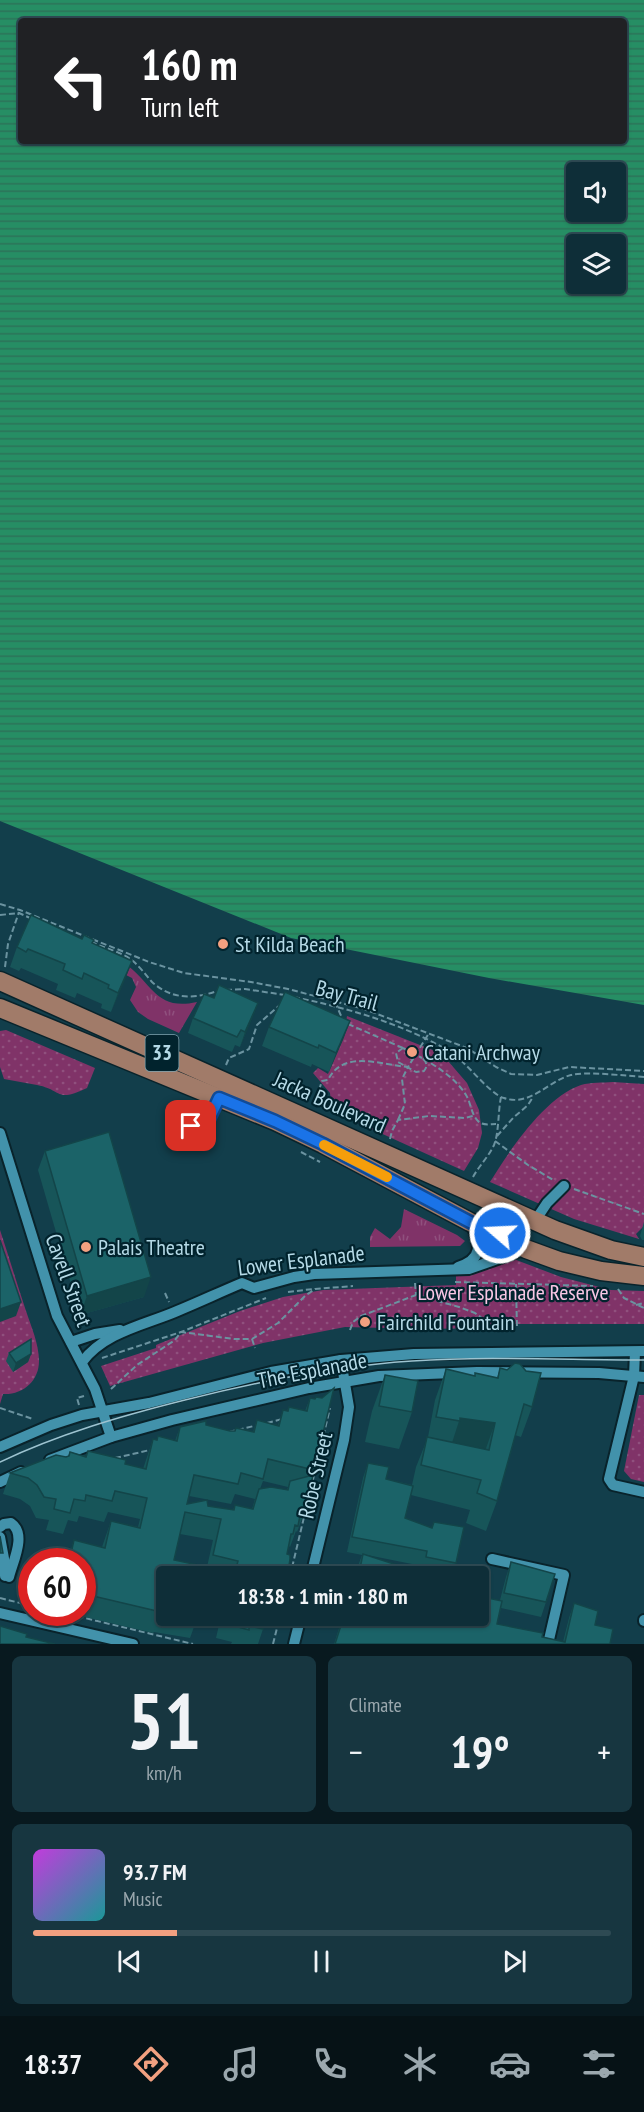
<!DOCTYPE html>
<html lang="en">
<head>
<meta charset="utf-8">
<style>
  body { margin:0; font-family:"PT Sans Narrow",sans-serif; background:#173640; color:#f1f3f6; height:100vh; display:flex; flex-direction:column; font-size:22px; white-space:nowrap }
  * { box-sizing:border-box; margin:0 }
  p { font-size:20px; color:#9ba8ae }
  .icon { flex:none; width:33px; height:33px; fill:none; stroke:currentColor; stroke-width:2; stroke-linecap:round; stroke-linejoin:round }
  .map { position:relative; height:1644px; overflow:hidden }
  .panel { display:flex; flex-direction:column; gap:12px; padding:12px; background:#08191f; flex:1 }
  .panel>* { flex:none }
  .banner { position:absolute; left:18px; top:18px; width:609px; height:126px; border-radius:6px; box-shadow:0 2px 4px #0004,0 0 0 2px #2e4a53; background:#202124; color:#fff; overflow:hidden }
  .fabs { position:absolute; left:566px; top:162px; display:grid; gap:12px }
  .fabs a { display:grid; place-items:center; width:60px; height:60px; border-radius:6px; background:#0e2e38; box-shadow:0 2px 4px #0004,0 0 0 2px #2e4a53; font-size:30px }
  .speed { position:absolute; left:18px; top:1548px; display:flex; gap:12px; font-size:30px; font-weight:700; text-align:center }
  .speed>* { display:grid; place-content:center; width:78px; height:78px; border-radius:50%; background:#0e2e38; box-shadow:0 2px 4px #0004,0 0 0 2px #2e4a53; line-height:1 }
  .speed .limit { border:9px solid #d22; background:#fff; color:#111 }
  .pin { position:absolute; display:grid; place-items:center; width:51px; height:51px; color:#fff; margin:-26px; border-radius:12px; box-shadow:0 3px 9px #0006 }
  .me { position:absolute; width:66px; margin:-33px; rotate:289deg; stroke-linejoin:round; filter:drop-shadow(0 0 4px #0008) }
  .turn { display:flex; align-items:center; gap:21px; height:126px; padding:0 24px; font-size:27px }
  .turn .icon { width:78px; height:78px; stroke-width:2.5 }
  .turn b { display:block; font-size:42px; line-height:51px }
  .big { font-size:45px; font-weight:700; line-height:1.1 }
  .panel .widget { flex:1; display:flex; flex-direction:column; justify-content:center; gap:9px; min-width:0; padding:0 21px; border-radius:9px; background:#173640 }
  .panel .dial { align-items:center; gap:0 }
  .dial b { font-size:78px; line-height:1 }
  .song { display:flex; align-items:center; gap:18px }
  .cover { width:72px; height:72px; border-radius:9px; background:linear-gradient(135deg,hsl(290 70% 55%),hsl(180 70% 35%)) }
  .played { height:6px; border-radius:3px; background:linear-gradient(90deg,#f2a080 25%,#2e4a53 25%) }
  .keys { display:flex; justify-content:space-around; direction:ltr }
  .heat { display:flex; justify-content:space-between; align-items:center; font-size:33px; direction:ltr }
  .panel .tiles { flex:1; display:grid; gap:12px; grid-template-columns:1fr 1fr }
  .widget:last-child { grid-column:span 2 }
  .trip { position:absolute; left:156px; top:1566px; width:333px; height:60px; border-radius:6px; background:#0e2e38; box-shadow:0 2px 4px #0004,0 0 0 2px #2e4a53; font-weight:700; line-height:60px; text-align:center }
  .tabs { display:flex; height:96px; justify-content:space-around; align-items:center; background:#061216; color:#9ba8ae }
  .tabs .icon { width:42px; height:42px }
  .tabs .on { color:#f2a080 }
  .tabs b { font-size:27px; color:#f1f3f6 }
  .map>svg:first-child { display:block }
  .grass { fill:url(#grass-tufts) }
  .park { fill:url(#park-dots) }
  .water { fill:url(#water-rules); fill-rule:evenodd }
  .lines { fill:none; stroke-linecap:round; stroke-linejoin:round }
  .minor-casing { stroke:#09232b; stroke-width:14 }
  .major-casing { stroke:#09232b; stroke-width:21 }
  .path { stroke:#6b93a0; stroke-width:2; stroke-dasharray:6 3; stroke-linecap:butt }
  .minor { stroke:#4292ab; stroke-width:10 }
  .major { stroke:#a17b69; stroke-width:18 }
  .tram { stroke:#9dc3d0; stroke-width:1.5 }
  .path-bridge { stroke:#6b93a0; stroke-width:2; stroke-dasharray:6 3; stroke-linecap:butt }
  .wall { fill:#175559; fill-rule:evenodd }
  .shaded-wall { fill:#134549 }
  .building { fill:#1b6368; stroke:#134549; stroke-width:1.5 }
  .route-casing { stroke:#114b97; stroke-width:15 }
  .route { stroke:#1a73e8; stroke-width:10 }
  .slow { stroke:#f59e0b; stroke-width:10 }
  .poi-dot { fill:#f2a080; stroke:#01232d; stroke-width:2 }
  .labels { text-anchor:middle; stroke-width:4.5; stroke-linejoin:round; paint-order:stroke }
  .shield { fill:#01232d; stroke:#7fa3af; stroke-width:1.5 }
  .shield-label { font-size:21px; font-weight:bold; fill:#b5dae7 }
  .poi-label { font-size:22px; fill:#b5dae7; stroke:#01232d; text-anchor:start }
  .street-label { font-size:22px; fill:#b5dae7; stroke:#01232d }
  .park-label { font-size:22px; fill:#f9c7e5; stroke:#01232d }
</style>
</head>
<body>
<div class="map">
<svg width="644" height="1644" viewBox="0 0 644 1644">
  <defs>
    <pattern id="grass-tufts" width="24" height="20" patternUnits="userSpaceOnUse" patternTransform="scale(1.5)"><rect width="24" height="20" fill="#803368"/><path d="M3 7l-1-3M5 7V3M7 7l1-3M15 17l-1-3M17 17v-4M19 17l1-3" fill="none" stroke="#90507e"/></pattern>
    <pattern id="park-dots" width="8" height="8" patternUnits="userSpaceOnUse" patternTransform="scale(1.5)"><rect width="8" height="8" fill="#803368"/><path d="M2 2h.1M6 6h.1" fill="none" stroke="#90507e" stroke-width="1.8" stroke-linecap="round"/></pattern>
    <pattern id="water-rules" width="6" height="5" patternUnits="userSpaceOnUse" patternTransform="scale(1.5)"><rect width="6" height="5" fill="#268e64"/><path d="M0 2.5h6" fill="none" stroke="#2c7359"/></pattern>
  </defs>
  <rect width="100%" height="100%" fill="#123e4b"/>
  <g class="grass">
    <path d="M108 966H128C153 985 157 1011 197 1002L179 1033 148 1019 138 1012 130 1000 136 987 132 978Z"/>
    <path d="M404 1209 457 1235 465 1241 460 1246 370 1247V1237L375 1228 390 1239 401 1227Z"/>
  </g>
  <g class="park">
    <path d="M347 1016 435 1051 448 1061 467 1083 479 1110 482 1133 478 1148 464 1171 332 1111 330 1093 313 1073 318 1068 328 1074 344 1035Z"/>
    <path d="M6 1030 95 1068 87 1088C55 1103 63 1090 37 1085 26 1083 15 1081 4 1079L0 1067V1031Z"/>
    <path d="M613 1082 644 1084V1226L636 1234 639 1239 574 1219 490 1182C509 1151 545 1097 581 1085 591 1082 603 1083 613 1082Z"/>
    <path d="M0 1230C9 1257 17 1284 26 1311 31 1326 39 1344 39 1361 39 1381 23 1395 3 1394L0 1404Z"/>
    <path d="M511 1258 561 1277 611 1290 644 1291V1324H511L478 1328 427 1329 345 1327 263 1343 110 1386 101 1366 156 1348V1345L240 1311 283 1297 323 1290 456 1285V1275L471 1272Z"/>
    <path d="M639 1395H644V1482L631 1479 624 1471Z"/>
  </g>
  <path class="water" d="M0 0H644V1005L489 978 291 938 0 821ZM21 21H624V141H21ZM576 172H615V212H576ZM576 244H615V284H576Z"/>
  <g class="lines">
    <defs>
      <g id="minor">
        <path d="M191 1126 209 1119 219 1098"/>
        <path d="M0 1133 57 1316 95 1389 111 1437"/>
        <path d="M535 1221 547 1203 564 1186"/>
        <path d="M458 1267C484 1259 480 1244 471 1223"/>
        <path d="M71 1342 95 1334 120 1330"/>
        <path d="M635 1352 634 1376 609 1479 613 1485 644 1492"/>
        <path d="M82 1362C103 1334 139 1326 170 1314 195 1304 218 1293 242 1283L254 1288 294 1277 314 1274 469 1269 526 1249"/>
        <path d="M0 1447 51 1425 82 1415 149 1403 271 1372 341 1360 414 1354 644 1351"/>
        <path d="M50 1460 111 1437 172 1420 309 1388 379 1376 477 1372 599 1373 644 1377"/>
        <path d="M0 1482 21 1472"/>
        <path d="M0 1527 4 1524 11 1523C27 1534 13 1561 9 1577"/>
        <path d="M0 1537 5 1564V1576"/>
        <path d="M492 1559 564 1575 548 1644"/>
        <path d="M311 1576 344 1440 349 1407 341 1360"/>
        <path d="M0 1613 133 1644"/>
        <path d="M644 1620V1621"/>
        <path d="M294 1644 301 1616"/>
      </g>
      <g id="major">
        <path d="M0 981 555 1230 611 1250 644 1257"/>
        <path d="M0 1008 275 1121 323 1144 470 1222 526 1249 559 1261 601 1271 644 1276"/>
      </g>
    </defs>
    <use href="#minor" class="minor-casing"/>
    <use href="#major" class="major-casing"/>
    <g class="path">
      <path d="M0 904 20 910 149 962 184 973 251 982 288 989 364 1009 467 1048 496 1067 511 1074 537 1075 569 1067 644 1071"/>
      <path d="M0 915 19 913 30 918"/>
      <path d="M91 942C104 948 122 952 133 961 140 967 146 975 152 982 172 1000 194 999 217 991"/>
      <path d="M5 967 8 944 19 912"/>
      <path d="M226 990 245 989 285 995"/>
      <path d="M294 997C347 1008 401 1023 449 1051 466 1061 489 1094 504 1098 530 1107 548 1081 571 1075 586 1071 627 1076 644 1077"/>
      <path d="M335 1002 342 1018"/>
      <path d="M348 1024 403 1048"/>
      <path d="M403 1048 396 1053 398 1062 416 1072 424 1071C428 1066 427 1062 422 1058 438 1067 456 1079 466 1095 471 1103 471 1114 478 1121 483 1126 490 1124 496 1124"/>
      <path d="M226 1065 229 1058 249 1049 257 1025 280 1005"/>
      <path d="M319 1090 322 1081 328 1080C343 1049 382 1065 408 1067L429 1033"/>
      <path d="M398 1120 405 1104 402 1079 408 1067"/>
      <path d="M497 1136 513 1118 528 1105 533 1097"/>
      <path d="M390 1139 392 1131 398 1120 429 1116 465 1118 473 1116"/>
      <path d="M495 1141 528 1165 555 1181"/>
      <path d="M301 1152 320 1162"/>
      <path d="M473 1177C479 1166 489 1156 494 1145 499 1133 498 1111 501 1097"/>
      <path d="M574 1189 644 1214"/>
      <path d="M455 1282 593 1286"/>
      <path d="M415 1283 416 1295"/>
      <path d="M516 1284 517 1329"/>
      <path d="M618 1289 624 1298 644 1308"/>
      <path d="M288 1292 313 1289"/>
      <path d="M165 1293 169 1302"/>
      <path d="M636 1305 644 1303"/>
      <path d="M350 1330 353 1322 361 1316 416 1295 459 1307 475 1313 482 1318 491 1331"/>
      <path d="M252 1339 255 1348"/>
      <path d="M102 1358 181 1332 266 1298"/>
      <path d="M111 1389 137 1365 175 1340 181 1332 234 1339H252L278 1323 305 1296 315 1289 353 1286"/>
      <path d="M79 1405 77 1398 84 1396"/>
      <path d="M0 1408 33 1419"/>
      <path d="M267 1423 282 1419"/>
      <path d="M229 1432 258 1425"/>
      <path d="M115 1458 150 1450"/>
      <path d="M290 1576 330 1408"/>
      <path d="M0 1598 32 1606"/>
      <path d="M60 1612 193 1644"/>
      <path d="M273 1644 280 1616"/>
    </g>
    <use href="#minor" class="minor"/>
    <use href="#major" class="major"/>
    <path class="tram" d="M0 1462C59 1434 121 1416 185 1400 260 1381 335 1366 412 1361 489 1356 567 1360 644 1360"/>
    <path class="path-bridge" d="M403 1048 422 1058"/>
  </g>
  <g class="wall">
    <path d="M93 944 132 961 111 1012 101 1008 102 1004 77 993 75 998 56 990 58 984 21 968 19 971 10 967 17 947Z"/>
    <path d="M214 998 258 1003 240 1047 235 1045 232 1052 188 1033 193 1018Z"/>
    <path d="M350 1021 329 1072 312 1064 311 1067 262 1046 269 1027Z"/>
    <path d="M45 1151 144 1297 80 1315 38 1170Z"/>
    <path d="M644 1222V1240H642L640 1236Z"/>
    <path d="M9 1353 31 1354 28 1362 13 1372 6 1361Z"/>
    <path d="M500 1368 532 1407 521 1437 515 1435 497 1501 486 1531 466 1523 470 1510 411 1495 405 1518 431 1528 434 1522 456 1563 451 1576 421 1572 422 1566 367 1555 395 1576H356L357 1569 362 1555 347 1552 363 1478 368 1463 386 1479 412 1485 416 1467 428 1437 435 1400 446 1369 474 1376 497 1378Z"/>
    <path d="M385 1375 412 1412 399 1449 365 1442 372 1411Z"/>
    <path d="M310 1398 314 1470 305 1511 297 1532 296 1531 290 1547 289 1546 287 1554 288 1572 286 1576H205L213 1540 180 1534 166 1576V1616H198L190 1638 154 1632 153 1633 85 1617 87 1610 82 1608V1562H67L74 1540 102 1547 111 1521 138 1527 140 1519 108 1512 104 1522 79 1516 77 1522 68 1520 63 1534 46 1530 49 1520 36 1518 30 1506 20 1499 3 1494 10 1473 68 1456 70 1452 86 1456 88 1451 125 1464 143 1469 153 1439 175 1441 180 1427 206 1425 230 1431 253 1432 257 1420 278 1425 283 1410 287 1411 289 1407 305 1411ZM263 1481 288 1487 287 1490 260 1489ZM235 1494 255 1499 252 1509 235 1505 233 1510 187 1504 189 1496 231 1504Z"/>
    <path d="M511 1562 546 1602 541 1617 501 1608 497 1624 563 1642 569 1618 574 1603 610 1644H334L341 1622 330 1619 331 1616H478L500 1600 506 1577Z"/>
    <path d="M221 1616H266L263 1629 258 1644H231L232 1642 216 1638Z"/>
  </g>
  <g class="shaded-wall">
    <path d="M132 961 125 980 111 1012 118 993Z"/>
    <path d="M258 1003 253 1017 240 1047 245 1032Z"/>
    <path d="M350 1021 343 1040 329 1072 336 1053Z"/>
    <path d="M151 1277 144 1297 80 1315 87 1296Z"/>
    <path d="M21 1302 16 1316 0 1322V1309Z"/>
    <path d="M31 1354 28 1362 13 1372 16 1363Z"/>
    <path d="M460 1418 495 1423 484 1454 450 1449Z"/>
  </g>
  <g class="building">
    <path d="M31 915 82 939 84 935 94 940 92 943 132 961 118 993 108 988 109 985 84 973 82 979 63 970 65 964 28 949 26 952 17 947Z"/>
    <path d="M219 985 258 1003 245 1032 241 1030 237 1037 193 1018 204 994 214 998Z"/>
    <path d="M285 992 350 1021 336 1053 319 1045 318 1048 269 1027Z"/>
    <path d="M109 1132 151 1277 87 1296 45 1151Z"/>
    <path d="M0 1240 21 1302 0 1309Z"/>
    <path d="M31 1339V1354L16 1363 9 1353Z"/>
    <path d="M515 1363 520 1364 526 1371 541 1373 532 1407 524 1404 497 1501 477 1493 481 1480 421 1465 427 1437 489 1450 495 1423 460 1418V1421L436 1417 446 1369 475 1376V1373L498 1378 500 1368 507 1370Z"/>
    <path d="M385 1375 418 1381 412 1412 379 1406Z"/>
    <path d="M334 1388 314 1470 268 1459 263 1479 241 1473 238 1484 194 1475 187 1504 207 1500 208 1506 234 1510 235 1505 253 1509 259 1489 271 1487 288 1490 290 1481 313 1475 305 1511 301 1510 298 1526 295 1525 293 1534H291L287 1554 290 1555V1559L288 1572 277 1569 275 1576H234L238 1561 213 1555 221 1519 185 1512 174 1560 198 1565 195 1576H166V1612L161 1611V1612L93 1596 95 1589 82 1586V1562H69L74 1540 105 1548 111 1521 140 1528 147 1498 115 1491 112 1501 86 1495 85 1501 74 1499 70 1513 54 1509 56 1499 44 1497 37 1485 28 1478 10 1473 56 1455 66 1457 69 1456 70 1452 86 1457 88 1451 126 1460 125 1464 146 1469 153 1439 157 1440 158 1436 177 1441 180 1427 206 1421V1425L230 1431H235L236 1428 254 1432 257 1420 279 1426 283 1410 288 1411 289 1407 307 1411 310 1398 315 1399 316 1397 322 1398Z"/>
    <path d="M368 1463 389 1467 386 1479 413 1486 405 1518 432 1528 434 1522 464 1527 456 1563 426 1557 427 1551 352 1537Z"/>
    <path d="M0 1536 3 1553H0Z"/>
    <path d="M363 1554 397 1565 395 1576H365L366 1574 359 1573Z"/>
    <path d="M511 1562 555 1574 546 1602 504 1593Z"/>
    <path d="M478 1596 502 1601 497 1624 543 1633 542 1637 565 1642 574 1603 598 1611 595 1625 613 1629 610 1644H335L344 1616H478Z"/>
    <path d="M224 1616H266L263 1629 249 1626V1630L238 1627 239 1621 223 1617Z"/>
    <path d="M0 1626 27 1634 26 1637 55 1644H0Z"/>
  </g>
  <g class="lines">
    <defs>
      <path id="route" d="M191 1126 209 1119 219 1098 275 1121 323 1144 470 1222 489 1232 500 1233"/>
    </defs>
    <use href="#route" class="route-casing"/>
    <use href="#route" class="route"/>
    <path class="slow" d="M324 1145 387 1177"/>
  </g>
  <g class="poi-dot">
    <circle cx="223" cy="944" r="6"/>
    <circle cx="412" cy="1052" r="6"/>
    <circle cx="86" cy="1247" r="6"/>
    <circle cx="365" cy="1322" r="6"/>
  </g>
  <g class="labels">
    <rect class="shield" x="145.5" y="1035" width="33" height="36" rx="4.5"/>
    <g class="shield-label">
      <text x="162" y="1060">33</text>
    </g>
    <g class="poi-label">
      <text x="235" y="952">St Kilda Beach</text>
      <text x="424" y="1060">Catani Archway</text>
      <text x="98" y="1255">Palais Theatre</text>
      <text x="377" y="1330">Fairchild Fountain</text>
    </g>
    <g class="street-label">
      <text transform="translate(347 995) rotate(15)" y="8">Bay Trail</text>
      <text transform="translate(330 1102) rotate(24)" y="8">Jacka Boulevard</text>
      <text transform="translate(301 1260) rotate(-7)" y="8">Lower Esplanade</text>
      <text transform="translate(69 1280) rotate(70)" y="8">Cavell Street</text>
      <text transform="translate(312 1370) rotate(-11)" y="8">The Esplanade</text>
      <text transform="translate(315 1475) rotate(-77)" y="8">Robe Street</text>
    </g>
    <g class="park-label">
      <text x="513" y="1300">Lower Esplanade Reserve</text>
    </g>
  </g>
</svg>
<div class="fabs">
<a><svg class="icon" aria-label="sound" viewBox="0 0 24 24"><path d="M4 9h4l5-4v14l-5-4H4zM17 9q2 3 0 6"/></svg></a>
<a><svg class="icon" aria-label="layers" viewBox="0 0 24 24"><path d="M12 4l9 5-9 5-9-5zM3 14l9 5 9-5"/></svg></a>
</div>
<div class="speed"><div class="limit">60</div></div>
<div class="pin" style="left:191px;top:1126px;background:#d93025"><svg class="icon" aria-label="arrive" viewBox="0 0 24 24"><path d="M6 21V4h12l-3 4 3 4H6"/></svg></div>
<svg class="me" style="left:500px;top:1233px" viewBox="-20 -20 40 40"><circle r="17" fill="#1a73e8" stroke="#fff" stroke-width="3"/><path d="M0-11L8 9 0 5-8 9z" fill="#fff"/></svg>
<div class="trip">18:38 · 1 min · 180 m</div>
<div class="banner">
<div class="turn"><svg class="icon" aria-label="left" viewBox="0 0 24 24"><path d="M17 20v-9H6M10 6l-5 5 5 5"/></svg><div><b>160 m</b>Turn left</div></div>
</div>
</div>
<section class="panel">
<div class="tiles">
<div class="widget dial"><b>51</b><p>km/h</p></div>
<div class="widget"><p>Climate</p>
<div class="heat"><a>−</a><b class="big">19°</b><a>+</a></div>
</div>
<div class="widget">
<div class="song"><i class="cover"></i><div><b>93.7 FM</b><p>Music</p></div></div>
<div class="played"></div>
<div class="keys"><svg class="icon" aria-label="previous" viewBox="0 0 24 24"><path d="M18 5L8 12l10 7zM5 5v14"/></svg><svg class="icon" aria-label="pause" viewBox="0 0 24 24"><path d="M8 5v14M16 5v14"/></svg><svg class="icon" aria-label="next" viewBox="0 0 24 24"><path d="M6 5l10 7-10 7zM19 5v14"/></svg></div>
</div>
</div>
</section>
<nav class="tabs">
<b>18:37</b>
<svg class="icon on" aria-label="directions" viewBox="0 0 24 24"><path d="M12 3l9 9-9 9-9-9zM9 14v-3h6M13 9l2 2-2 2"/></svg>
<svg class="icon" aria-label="music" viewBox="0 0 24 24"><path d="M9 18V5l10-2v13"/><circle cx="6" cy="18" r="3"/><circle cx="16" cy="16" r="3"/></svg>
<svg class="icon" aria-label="phone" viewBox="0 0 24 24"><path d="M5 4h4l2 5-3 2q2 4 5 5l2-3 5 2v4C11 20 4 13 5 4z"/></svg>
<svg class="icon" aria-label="climate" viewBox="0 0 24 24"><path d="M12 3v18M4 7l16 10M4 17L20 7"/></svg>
<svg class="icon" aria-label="car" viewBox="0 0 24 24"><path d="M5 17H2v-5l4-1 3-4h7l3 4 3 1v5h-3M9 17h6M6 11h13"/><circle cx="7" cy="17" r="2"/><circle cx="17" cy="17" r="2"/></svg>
<svg class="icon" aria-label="filters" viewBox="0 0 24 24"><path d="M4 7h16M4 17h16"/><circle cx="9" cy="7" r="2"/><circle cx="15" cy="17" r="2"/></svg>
</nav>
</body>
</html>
